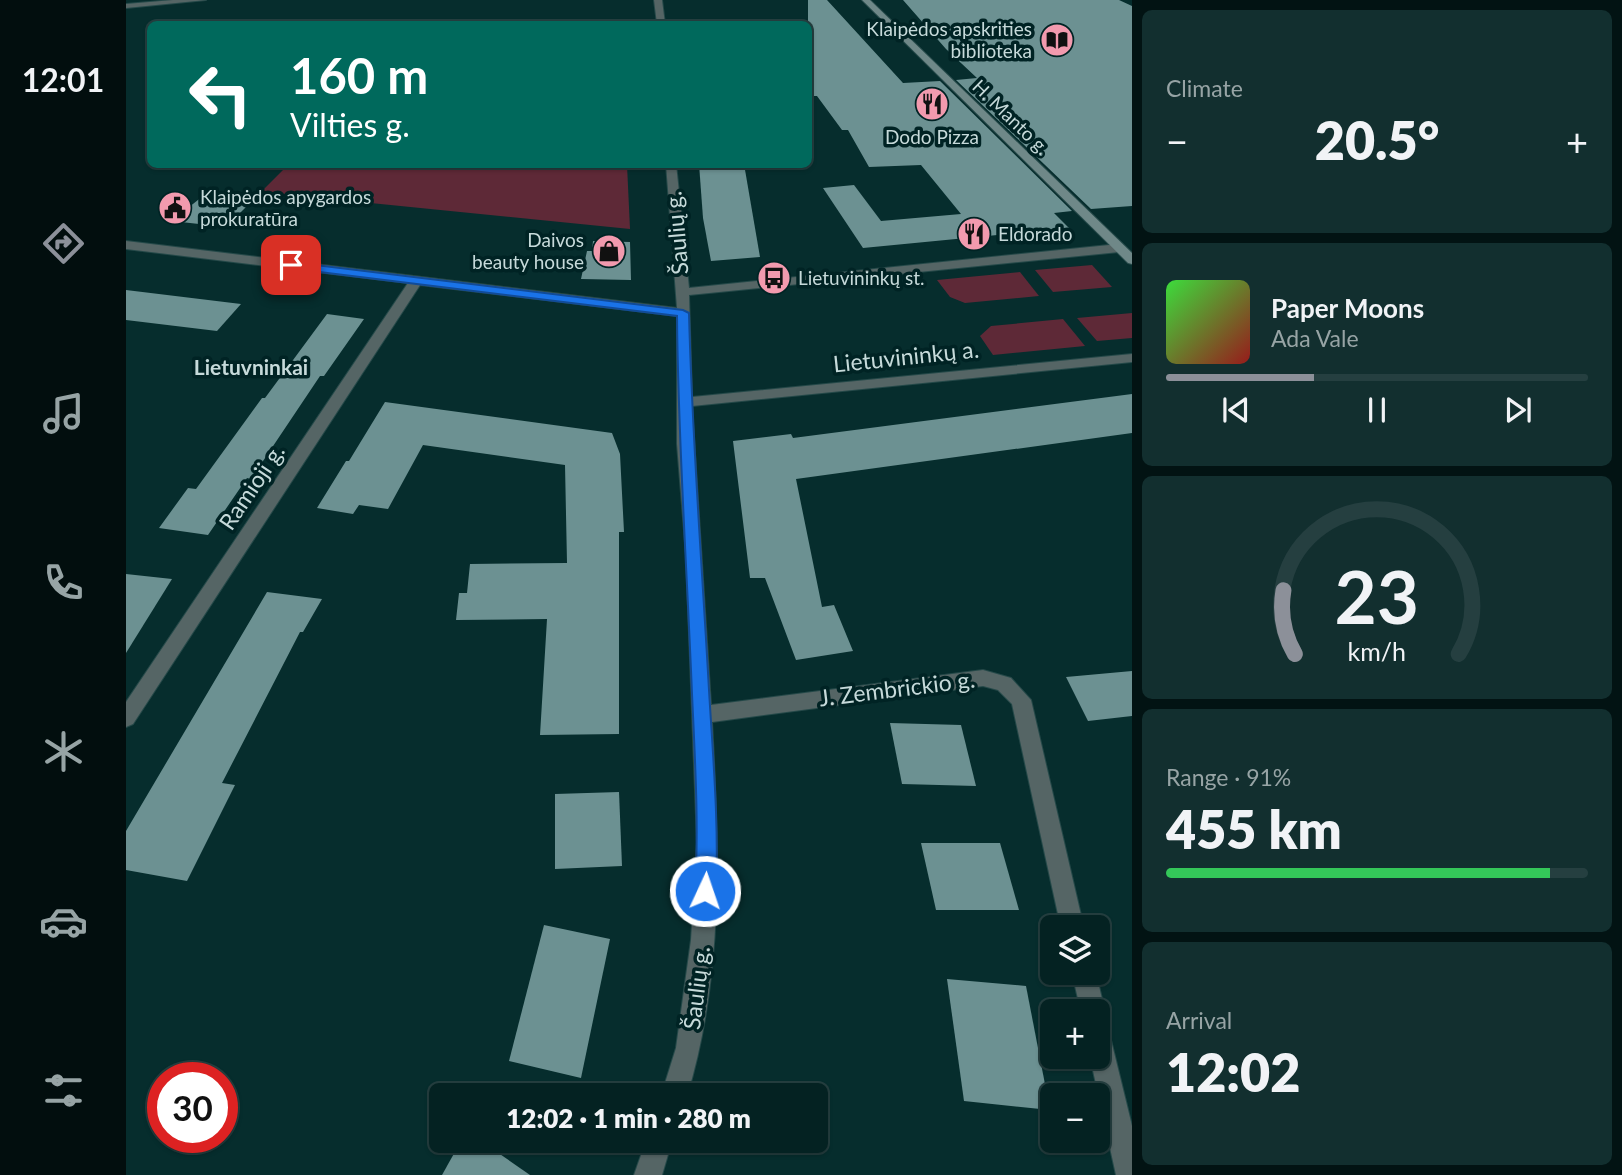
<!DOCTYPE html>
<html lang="en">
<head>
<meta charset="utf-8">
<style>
  body { margin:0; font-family:Lato,sans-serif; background:#122f2f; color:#f1f3f6; height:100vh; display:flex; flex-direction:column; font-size:26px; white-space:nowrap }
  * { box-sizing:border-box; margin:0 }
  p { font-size:23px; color:#97a4a5 }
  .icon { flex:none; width:38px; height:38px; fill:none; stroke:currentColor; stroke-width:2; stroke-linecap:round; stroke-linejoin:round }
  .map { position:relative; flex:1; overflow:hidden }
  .side { display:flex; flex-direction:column; gap:10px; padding:10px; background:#021313; width:490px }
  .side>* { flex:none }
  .banner { position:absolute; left:21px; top:21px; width:665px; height:147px; border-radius:10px; box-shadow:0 2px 5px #0004,0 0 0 2px #253f40; background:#00695c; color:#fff; overflow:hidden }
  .buttons { position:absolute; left:914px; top:915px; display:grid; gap:14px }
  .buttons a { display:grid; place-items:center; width:70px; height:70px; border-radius:10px; background:#042222; box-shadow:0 2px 5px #0004,0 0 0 2px #253f40; font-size:35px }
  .speed { position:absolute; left:21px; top:1062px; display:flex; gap:14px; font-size:35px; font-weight:700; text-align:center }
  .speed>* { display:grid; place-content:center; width:91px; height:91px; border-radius:50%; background:#042222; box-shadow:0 2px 5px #0004,0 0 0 2px #253f40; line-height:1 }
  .speed .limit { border:10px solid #d22; background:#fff; color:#111 }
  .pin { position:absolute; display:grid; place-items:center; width:60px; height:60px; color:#fff; margin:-30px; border-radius:14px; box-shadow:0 4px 10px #0006 }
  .me { position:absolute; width:77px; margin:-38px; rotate:3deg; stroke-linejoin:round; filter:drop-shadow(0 0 5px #0008) }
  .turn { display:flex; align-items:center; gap:24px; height:147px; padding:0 28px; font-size:32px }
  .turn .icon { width:91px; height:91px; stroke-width:2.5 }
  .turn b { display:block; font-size:49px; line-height:60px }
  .big { font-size:52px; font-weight:800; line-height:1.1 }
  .side .widget { flex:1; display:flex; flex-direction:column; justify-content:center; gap:10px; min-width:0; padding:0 24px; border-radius:10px; background:#122f2f }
  .side .dial { align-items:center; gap:0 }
  .dial svg { height:182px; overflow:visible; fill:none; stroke:#253f40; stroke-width:7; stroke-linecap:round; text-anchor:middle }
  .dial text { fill:#f1f3f6; stroke:none }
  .song { display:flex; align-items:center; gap:21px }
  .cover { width:84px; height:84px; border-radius:10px; background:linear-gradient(135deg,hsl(120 70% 55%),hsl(0 70% 35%)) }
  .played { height:7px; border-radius:4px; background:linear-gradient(90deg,#8c9099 35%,#253f40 35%) }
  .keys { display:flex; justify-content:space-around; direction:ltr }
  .heat { display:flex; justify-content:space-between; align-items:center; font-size:38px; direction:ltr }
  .charge { height:10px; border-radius:5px; background:linear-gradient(90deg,#34c759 91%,#253f40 0) }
  .trip { position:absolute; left:303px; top:1083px; width:399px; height:70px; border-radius:10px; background:#042222; box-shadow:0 2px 5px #0004,0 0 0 2px #253f40; font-weight:800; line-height:70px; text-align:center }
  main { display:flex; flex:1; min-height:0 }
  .menu { display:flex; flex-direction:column; width:126px; justify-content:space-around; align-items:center; background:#020e0e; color:#97a4a5 }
  .menu .icon { width:49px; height:49px }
  .menu .on { color:#8c9099 }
  .menu b { font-size:32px; color:#f1f3f6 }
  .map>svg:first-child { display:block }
  .green { fill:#5e2937 }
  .building { fill:#6c9192 }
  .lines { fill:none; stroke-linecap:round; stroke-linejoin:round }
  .minor-casing { stroke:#254949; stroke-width:2 }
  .secondary-casing { stroke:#254949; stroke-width:2 }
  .minor { fill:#556565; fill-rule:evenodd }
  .secondary { fill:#6f8888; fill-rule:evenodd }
  .route { fill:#1a73e8; stroke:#114b97; stroke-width:2 }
  .labels { text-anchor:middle; stroke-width:7; stroke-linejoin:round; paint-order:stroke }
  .far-poi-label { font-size:19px; fill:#c6dada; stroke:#002324; text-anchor:start }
  .far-street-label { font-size:19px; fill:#c6dada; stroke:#002324 }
  .far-neighbourhood-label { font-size:21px; font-weight:bold; fill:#c6dada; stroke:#002324 }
  .street-label { font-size:23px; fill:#c6dada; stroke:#002324 }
</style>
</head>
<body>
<main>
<nav class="menu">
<b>12:01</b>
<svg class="icon on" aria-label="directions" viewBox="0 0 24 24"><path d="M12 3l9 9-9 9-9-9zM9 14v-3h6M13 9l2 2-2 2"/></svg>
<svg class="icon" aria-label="music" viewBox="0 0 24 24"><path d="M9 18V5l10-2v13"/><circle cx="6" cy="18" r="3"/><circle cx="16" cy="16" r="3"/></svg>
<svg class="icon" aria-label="phone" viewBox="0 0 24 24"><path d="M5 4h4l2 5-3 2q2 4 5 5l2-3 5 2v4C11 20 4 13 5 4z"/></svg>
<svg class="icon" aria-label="climate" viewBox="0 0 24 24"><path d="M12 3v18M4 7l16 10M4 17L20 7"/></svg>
<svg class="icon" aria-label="car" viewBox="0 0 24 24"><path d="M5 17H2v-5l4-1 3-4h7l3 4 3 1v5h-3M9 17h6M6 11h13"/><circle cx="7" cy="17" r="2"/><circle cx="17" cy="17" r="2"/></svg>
<svg class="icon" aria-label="filters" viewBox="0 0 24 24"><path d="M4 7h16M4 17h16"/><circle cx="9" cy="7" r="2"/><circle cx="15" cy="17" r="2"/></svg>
</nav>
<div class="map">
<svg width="1006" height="1175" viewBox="0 0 1006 1175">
  <rect width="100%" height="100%" fill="#062d2d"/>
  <g class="green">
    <path d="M162 165H501L504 229 135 192Z"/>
    <path d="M966 265 986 287 927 292 909 270Z"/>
    <path d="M894 272 913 296 839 303 824 297 811 280Z"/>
    <path d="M1006 313V338L971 341 951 318Z"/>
    <path d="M937 319 959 346 867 355 854 336 865 326Z"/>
  </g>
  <g class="building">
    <path d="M682 0H701L777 83 814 81 946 211 928 213 943 228 737 248 697 188 728 185 755 221 835 214 795 165 743 167 722 130H716L691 96H682Z"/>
    <path d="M777 0H993L1006 6V206L965 209 830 80 851 78 820 49Z"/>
    <path d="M573 164H618L634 257 585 261 577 218Z"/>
    <path d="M83 191 131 196 100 227 46 221Z"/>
    <path d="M467 241 504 242 505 280 455 279 461 251H466Z"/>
    <path d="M0 290 115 304 91 331 0 320Z"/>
    <path d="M201 314 238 319 198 376H194L125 479 121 478 82 535 33 528 62 488 70 489 136 398H139Z"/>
    <path d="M1006 394V433L670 479 696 607 708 605 727 651 670 660 639 578H624L607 441 665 434 667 438Z"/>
    <path d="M259 402 486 433 494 454 498 532H493V734L414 735 421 619 330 620 333 593H341L344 564 441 563 439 465 297 445 262 509 233 505 227 514 191 508 220 461H223Z"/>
    <path d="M0 574 46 579 0 653Z"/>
    <path d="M141 592 196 599 177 632H174L96 783 109 785 61 881 0 870V831Z"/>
    <path d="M1006 671V716L962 721 940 677Z"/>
    <path d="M764 723 835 725 850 786 776 784Z"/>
    <path d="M493 792 496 866 429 869V794Z"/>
    <path d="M795 843H874L893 910H810Z"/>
    <path d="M418 925 484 939 455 1078 383 1061Z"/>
    <path d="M821 979 900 986 924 1110 838 1101Z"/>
    <path d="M335 1141H355L404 1175H316Z"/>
  </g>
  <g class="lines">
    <defs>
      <g id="minor">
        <path d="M47 0H80L0 8V4Z"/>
        <path d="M528 0H536L539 24H531Z"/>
        <path d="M540 164H550L563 288 993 244 999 248 993 252 563 295 566 397 1006 354V362L566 406 585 705 857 670 885 678 905 700 958 928H935L886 704 872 690 857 686 586 722C593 847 598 974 561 1096H535L550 1048 565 940 571 843 560 555 551 444V316L294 285 7 724 0 727V702L282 283 0 249V241L551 308Z"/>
        <path d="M946 973H970L979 1012 975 1021 980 1023 983 1032 1006 1126V1175H990L964 1057H971V1012H955Z"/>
        <path d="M520 1141H546L536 1175H508Z"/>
      </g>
      <path id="secondary" d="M736 0H744L1006 253V264L1002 263Z"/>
    </defs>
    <use href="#minor" class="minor-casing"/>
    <use href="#secondary" class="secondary-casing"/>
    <use href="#minor" class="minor"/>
    <use href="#secondary" class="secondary"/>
  </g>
  <path class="route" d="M165 262 557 310 563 313C566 439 576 564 583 690 587 757 593 824 590 891L587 899 579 902 572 899 569 891C573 826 569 760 566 694 561 568 552 442 551 316L161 268 159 265Z"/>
  <defs>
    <symbol id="library-disc" viewBox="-11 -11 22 22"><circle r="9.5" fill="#f29aae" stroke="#002324"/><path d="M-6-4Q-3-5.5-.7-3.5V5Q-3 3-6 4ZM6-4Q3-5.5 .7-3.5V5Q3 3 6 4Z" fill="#111"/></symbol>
    <symbol id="restaurant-disc" viewBox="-11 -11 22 22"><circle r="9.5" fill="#f29aae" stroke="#002324"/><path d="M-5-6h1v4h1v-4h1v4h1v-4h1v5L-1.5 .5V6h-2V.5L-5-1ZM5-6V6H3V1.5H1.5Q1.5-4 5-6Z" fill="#111"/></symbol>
    <symbol id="civic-disc" viewBox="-11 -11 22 22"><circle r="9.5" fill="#f29aae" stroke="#002324"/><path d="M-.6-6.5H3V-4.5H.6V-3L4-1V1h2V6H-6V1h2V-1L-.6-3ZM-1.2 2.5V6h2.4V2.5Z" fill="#111"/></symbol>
    <symbol id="shop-disc" viewBox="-11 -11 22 22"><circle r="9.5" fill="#f29aae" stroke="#002324"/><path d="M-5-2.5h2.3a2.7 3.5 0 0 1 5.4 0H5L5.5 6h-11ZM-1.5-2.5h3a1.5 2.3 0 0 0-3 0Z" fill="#111"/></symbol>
    <symbol id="bus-disc" viewBox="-11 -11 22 22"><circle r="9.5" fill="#f29aae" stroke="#002324"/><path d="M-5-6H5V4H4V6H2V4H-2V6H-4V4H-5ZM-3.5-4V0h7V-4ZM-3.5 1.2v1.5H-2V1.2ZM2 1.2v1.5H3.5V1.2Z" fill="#111"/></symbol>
  </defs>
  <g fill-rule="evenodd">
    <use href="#library-disc" x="912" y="21" width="38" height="38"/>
    <use href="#restaurant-disc" x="787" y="85" width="38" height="38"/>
    <use href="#civic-disc" x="30" y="189" width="38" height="38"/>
    <use href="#restaurant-disc" x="829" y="215" width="38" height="38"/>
    <use href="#shop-disc" x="464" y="232" width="38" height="38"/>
    <use href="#bus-disc" x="629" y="259" width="38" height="38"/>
  </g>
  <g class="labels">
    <g class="far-poi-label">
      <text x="906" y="36" text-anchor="end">Klaipėdos apskrities<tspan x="906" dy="22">biblioteka</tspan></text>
      <text x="806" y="144" text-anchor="middle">Dodo Pizza</text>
      <text x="74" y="204">Klaipėdos apygardos<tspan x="74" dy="22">prokuratūra</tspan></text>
      <text x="872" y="241">Eldorado</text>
      <text x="458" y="247" text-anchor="end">Daivos<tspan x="458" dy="22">beauty house</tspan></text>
      <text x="672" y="285">Lietuvininkų st.</text>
    </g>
    <g class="far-street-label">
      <text transform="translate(885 117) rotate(44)" y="7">H. Manto g.</text>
    </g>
    <g class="far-neighbourhood-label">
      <text x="125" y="375">Lietuvninkai</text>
    </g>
    <g class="street-label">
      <text transform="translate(551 233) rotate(-95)" y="8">Šaulių g.</text>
      <text transform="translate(780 357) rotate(-6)" y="8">Lietuvininkų a.</text>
      <text transform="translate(126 487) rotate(-56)" y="8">Ramioji g.</text>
      <text transform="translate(771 689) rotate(-7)" y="8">J. Zembrickio g.</text>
      <text transform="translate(571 988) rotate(-83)" y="8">Šaulių g.</text>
    </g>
  </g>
</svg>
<div class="buttons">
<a><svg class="icon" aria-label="layers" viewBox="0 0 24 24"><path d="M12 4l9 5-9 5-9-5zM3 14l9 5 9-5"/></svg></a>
<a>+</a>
<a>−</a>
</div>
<div class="speed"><div class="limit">30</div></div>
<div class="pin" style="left:165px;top:265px;background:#d93025"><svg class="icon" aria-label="arrive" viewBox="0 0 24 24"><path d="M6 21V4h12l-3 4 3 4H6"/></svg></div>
<svg class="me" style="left:579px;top:891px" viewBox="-20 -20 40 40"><circle r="17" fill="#1a73e8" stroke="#fff" stroke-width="3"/><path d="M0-11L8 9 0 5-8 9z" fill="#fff"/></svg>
<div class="trip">12:02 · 1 min · 280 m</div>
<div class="banner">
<div class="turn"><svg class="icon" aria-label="left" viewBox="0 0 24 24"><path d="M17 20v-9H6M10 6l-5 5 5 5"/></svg><div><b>160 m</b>Vilties g.</div></div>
</div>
</div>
<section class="side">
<div class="widget"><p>Climate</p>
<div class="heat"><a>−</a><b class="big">20.5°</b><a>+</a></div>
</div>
<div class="widget">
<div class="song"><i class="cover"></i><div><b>Paper Moons</b><p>Ada Vale</p></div></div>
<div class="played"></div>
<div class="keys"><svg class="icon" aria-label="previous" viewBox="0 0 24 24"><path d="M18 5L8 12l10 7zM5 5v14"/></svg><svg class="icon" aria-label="pause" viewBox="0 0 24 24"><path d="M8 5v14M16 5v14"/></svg><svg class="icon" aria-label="next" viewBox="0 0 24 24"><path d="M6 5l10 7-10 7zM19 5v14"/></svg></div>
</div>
<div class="widget dial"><svg viewBox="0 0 100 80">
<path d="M14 69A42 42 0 1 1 86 69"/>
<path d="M14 69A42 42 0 0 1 9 41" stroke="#8c9099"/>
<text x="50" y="56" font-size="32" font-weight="700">23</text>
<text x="50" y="72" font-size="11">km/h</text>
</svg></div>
<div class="widget"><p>Range · 91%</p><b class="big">455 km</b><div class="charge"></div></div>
<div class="widget"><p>Arrival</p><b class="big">12:02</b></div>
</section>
</main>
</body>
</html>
